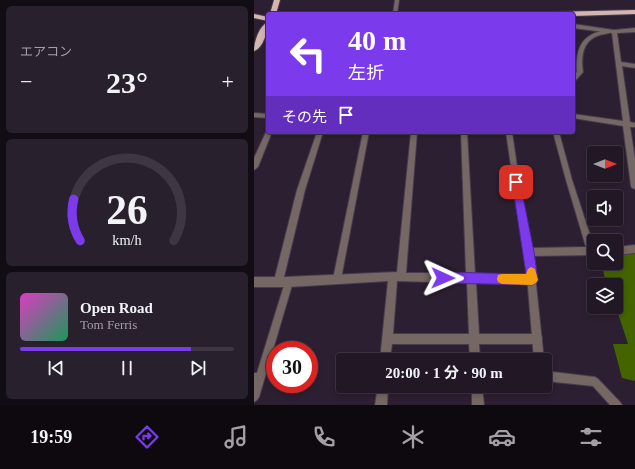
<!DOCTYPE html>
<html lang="ja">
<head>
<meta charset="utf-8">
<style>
  body { margin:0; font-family:"Times New Roman","Noto Sans JP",serif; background:#29202d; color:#f1f3f6; height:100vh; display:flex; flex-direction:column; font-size:15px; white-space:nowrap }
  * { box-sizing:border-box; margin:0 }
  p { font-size:13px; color:#a29fa7 }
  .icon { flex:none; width:22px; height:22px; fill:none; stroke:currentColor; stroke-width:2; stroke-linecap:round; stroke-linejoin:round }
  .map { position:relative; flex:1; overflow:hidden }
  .side { display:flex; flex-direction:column; gap:6px; padding:6px; background:#120d14; width:254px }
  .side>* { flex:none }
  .top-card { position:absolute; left:12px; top:12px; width:309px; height:122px; border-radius:4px; box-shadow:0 2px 6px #0003,0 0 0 1px #3e3642; background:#7c3aed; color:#fff; overflow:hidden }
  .needle { width:26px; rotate:90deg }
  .fabs { position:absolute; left:333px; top:146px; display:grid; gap:8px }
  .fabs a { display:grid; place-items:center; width:36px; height:36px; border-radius:4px; background:#211725; box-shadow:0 2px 6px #0003,0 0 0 1px #3e3642; font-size:20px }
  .speed { position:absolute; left:12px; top:341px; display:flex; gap:8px; font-size:20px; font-weight:700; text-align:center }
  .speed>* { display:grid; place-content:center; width:52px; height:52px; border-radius:50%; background:#211725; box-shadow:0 2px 6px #0003,0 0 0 1px #3e3642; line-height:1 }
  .speed .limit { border:6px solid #d22; background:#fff; color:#111 }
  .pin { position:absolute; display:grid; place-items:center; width:34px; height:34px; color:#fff; margin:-17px; border-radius:8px; box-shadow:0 2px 6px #0006 }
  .me { position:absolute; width:44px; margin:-22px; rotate:91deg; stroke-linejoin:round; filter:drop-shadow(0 0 3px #0008) }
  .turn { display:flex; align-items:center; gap:14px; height:84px; padding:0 16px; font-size:18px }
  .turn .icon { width:52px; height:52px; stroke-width:2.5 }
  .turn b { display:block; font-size:28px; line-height:34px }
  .then { display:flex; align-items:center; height:38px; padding:0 16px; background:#0003; gap:8px; font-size:15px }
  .big { font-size:30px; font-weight:700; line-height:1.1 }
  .side .card { flex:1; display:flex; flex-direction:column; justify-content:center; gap:6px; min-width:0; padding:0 14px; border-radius:6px; background:#29202d }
  .side .dial { align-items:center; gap:0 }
  .dial svg { height:104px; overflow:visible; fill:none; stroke:#3e3642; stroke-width:7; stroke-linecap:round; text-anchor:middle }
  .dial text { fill:#f1f3f6; stroke:none }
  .song { display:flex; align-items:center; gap:12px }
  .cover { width:48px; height:48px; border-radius:6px; background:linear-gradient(135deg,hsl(310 70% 55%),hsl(150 70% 35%)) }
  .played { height:4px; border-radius:2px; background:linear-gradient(90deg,#7c3aed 80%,#3e3642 80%) }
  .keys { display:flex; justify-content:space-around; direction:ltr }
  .heat { display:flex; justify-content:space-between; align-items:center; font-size:22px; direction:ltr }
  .trip { position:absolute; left:82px; top:353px; width:216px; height:40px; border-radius:4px; background:#211725; box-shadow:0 2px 6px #0003,0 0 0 1px #3e3642; font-weight:700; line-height:40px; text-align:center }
  .menu { display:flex; height:64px; justify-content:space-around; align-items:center; background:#0d090f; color:#a29fa7 }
  .menu .icon { width:28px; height:28px }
  .menu .on { color:#7c3aed }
  .menu b { font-size:18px; color:#f1f3f6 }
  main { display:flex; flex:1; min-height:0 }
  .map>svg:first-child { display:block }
  .forest { fill:#446400 }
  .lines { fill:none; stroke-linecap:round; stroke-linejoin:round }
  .service-casing { stroke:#483b4d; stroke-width:2 }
  .minor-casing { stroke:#483b4d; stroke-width:2 }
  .trunk-casing { stroke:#483b4d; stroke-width:2 }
  .service { fill:#746764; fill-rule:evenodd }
  .minor { fill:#746764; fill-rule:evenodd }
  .trunk { fill:#d4b6b1; fill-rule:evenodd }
  .route { fill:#7c3aed; stroke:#51269a }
  .slow { fill:#f59e0b }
</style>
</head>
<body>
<main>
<section class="side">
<div class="card"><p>エアコン</p>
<div class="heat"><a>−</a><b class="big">23°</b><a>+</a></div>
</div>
<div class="card dial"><svg viewBox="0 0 100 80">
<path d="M14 69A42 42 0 1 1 86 69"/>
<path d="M14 69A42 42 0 0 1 9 37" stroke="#7c3aed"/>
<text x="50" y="56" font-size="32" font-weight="700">26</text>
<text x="50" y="72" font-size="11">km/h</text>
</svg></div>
<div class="card">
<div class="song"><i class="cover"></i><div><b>Open Road</b><p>Tom Ferris</p></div></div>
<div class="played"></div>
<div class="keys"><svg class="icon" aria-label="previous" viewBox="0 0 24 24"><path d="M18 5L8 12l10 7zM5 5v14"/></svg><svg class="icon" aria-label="pause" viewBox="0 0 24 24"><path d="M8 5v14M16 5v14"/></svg><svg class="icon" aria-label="next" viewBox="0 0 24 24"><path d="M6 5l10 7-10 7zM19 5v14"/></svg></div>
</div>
</section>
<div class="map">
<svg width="381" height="405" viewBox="0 0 381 405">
  <rect width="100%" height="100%" fill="#2c1f31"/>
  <path class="forest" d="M381 252V381L368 378 359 344H374L362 307V285H353L347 263H362V254Z"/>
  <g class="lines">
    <defs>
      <g id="service">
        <path d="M347 31H356L358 32C354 34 348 34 343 36 328 42 327 58 329 72L321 81 319 82V77L323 72C322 51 325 37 347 31Z"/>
        <path d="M109 132H115L87 279 86 282 83 283 80 282 79 279Z"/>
        <path d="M252 132H258L267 194 278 248 332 247 312 180 299 132H305L318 180 340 247V255L279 256 290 360H280L271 252 261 194Z"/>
        <path d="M381 245V253L362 255V247Z"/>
        <path d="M35 278 38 279 39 282 5 397 3 400 0 402V373H3L31 282 32 279Z"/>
        <path d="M291 371 341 377 344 379 366 402 368 405H356L339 386 291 381Z"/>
      </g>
      <g id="minor">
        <path d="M141 0H145L143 14H139Z"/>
        <path d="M319 24 360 30 381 28V32L363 33 367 62 381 64V68L368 66 376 122 381 123V127H376L381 159V189L378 188 377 186 369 126 319 118V114L369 121 358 33 319 28Z"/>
        <path d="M0 113 14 114V118L0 117Z"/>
        <path d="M13 130H14V132H18L4 167 0 170V158Z"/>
        <path d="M63 132H69L51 190 30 277 143 272 157 132H163L152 273H212L207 132H213L221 274H278L281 276 283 279 281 282 278 284 222 283 225 334H283L287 335 288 339 287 343 283 344H225L226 360H216L215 344H138L136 360H126L134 281 35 287H0V277H21L43 190ZM143 281 213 283 215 334H139Z"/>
        <path d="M124 386H134L133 405H121Z"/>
        <path d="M218 386H228L230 405H218Z"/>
      </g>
      <g id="trunk">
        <path d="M20 0H26L22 14H16Z"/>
        <path d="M381 10V14L319 16V14H295L298 12Z"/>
        <path d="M0 14 14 17V21L0 18Z"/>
        <path d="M14 22C14 31 9 48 0 51 0 42 5 26 14 22Z"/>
      </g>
    </defs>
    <use href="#service" class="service-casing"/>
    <use href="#minor" class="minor-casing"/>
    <use href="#trunk" class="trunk-casing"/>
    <use href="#service" class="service"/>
    <use href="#minor" class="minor"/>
    <use href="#trunk" class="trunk"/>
  </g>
  <path class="route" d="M262 178 266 182 280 252 284 280 282 283 278 285 189 283 185 281 184 278 185 274 189 272 272 274 258 182Z"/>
  <path class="slow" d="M277 267 281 269 284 280 282 283 278 285 248 284 244 282 243 279 244 275 248 274H272L274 269Z"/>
</svg>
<div class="fabs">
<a><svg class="needle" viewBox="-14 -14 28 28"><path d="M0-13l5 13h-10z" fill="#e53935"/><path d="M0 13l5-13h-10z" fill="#a29fa7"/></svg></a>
<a><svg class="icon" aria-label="sound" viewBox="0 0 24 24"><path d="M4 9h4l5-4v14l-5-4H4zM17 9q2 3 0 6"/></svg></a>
<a><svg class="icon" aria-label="search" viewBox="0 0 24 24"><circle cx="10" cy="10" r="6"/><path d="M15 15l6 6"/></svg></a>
<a><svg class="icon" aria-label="layers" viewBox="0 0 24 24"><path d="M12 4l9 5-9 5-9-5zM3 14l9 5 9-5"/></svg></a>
</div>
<div class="speed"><div class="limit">30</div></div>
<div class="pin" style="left:262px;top:182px;background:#d93025"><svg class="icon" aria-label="arrive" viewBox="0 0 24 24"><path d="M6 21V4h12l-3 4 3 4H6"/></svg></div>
<svg class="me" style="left:189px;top:278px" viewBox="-20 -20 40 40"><path d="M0-17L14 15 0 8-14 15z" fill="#7c3aed" stroke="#fff" stroke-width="4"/></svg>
<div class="trip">20:00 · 1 分 · 90 m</div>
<div class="top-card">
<div class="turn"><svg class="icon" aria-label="left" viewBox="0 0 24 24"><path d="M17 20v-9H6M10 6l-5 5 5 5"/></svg><div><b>40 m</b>左折</div></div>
<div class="then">その先<svg class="icon" aria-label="arrive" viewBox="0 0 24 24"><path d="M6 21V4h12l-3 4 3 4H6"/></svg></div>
</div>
</div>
</main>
<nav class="menu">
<b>19:59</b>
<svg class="icon on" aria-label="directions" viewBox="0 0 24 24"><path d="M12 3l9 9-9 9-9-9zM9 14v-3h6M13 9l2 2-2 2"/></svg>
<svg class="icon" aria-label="music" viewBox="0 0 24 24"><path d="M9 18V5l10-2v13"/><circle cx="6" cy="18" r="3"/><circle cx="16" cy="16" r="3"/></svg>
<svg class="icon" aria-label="phone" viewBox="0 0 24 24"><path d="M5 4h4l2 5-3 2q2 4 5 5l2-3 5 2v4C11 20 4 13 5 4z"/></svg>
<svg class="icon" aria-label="climate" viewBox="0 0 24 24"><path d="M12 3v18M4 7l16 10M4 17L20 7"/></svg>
<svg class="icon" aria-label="car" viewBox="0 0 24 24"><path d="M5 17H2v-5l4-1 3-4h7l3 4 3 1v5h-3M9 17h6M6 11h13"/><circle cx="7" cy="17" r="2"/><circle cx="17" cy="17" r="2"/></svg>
<svg class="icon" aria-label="filters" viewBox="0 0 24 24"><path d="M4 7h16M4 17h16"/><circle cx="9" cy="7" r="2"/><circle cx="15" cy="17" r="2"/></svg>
</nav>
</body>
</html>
